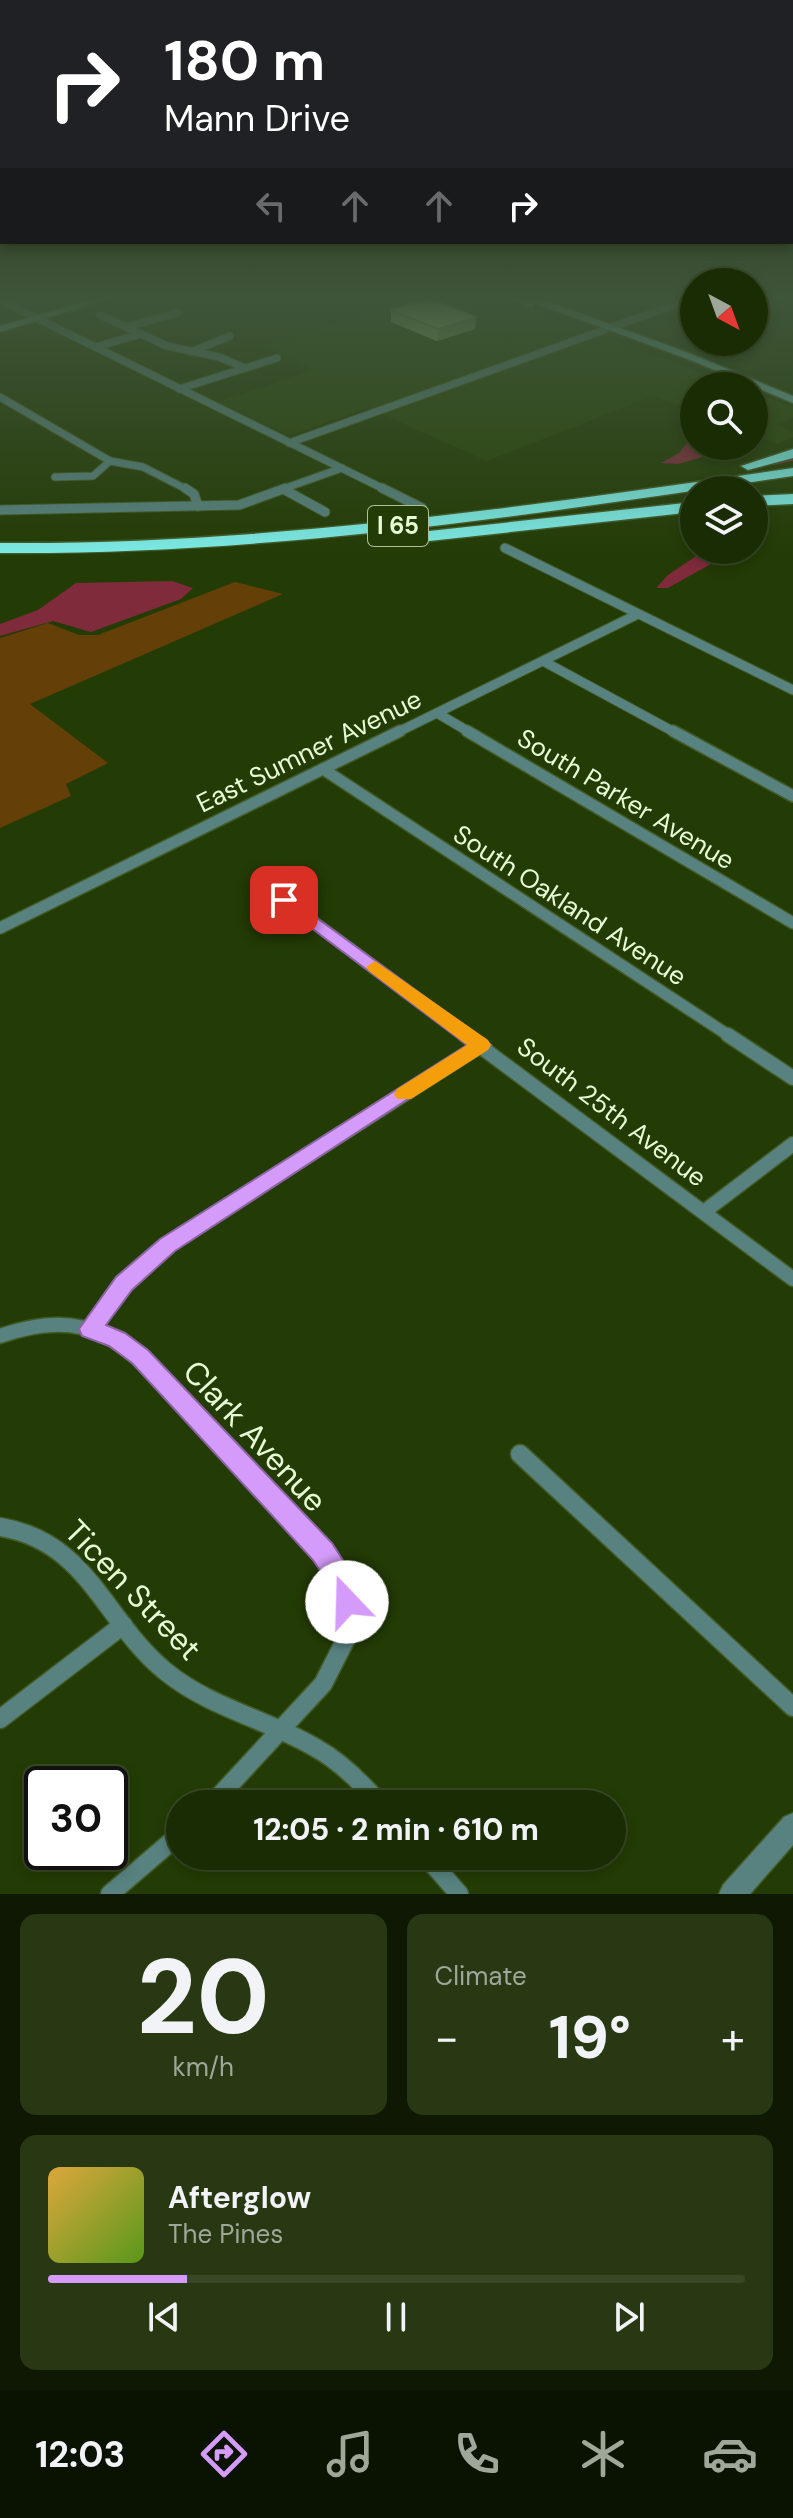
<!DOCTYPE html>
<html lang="en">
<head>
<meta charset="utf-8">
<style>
  body { margin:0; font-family:"DM Sans",sans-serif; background:#273812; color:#f1f3f6; height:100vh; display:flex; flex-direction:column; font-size:30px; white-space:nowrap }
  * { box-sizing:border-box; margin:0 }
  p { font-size:26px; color:#9fa79a }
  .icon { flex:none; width:44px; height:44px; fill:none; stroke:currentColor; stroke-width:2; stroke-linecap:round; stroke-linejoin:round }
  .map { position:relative; height:1894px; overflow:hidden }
  .sheet { display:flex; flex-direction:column; gap:20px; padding:20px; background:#0e1802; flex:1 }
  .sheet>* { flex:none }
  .guide { position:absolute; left:0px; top:0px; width:794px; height:244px; box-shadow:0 4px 12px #0003,0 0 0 2px #384825; background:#202124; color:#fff; overflow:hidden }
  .needle { width:52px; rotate:139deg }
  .controls { position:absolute; left:680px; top:268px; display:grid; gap:16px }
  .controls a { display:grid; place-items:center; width:88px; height:88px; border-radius:50%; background:#1a2c03; box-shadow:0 4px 12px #0003,0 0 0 2px #384825; font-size:40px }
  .speed { position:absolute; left:24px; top:1766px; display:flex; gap:16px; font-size:40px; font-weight:700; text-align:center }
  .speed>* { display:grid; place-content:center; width:104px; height:104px; border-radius:50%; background:#1a2c03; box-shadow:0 4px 12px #0003,0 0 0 2px #384825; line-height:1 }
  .speed .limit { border:4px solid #111; border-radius:12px; background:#fff; color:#111 }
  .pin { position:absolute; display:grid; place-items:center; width:68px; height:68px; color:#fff; margin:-34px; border-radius:16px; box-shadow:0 4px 12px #0006 }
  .me { position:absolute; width:88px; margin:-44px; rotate:339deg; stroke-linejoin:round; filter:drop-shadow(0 0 6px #0008) }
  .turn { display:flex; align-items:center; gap:28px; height:168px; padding:0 32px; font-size:36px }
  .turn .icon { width:104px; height:104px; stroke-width:2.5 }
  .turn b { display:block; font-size:56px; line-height:68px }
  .lanes { display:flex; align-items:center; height:76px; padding:0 32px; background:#0003; justify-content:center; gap:40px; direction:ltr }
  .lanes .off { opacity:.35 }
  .big { font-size:60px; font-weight:800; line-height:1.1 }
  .sheet .widget { flex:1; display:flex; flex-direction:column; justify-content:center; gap:12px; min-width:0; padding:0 28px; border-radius:16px; background:#273812 }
  .sheet .dial { align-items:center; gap:0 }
  .dial b { font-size:104px; line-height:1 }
  .song { display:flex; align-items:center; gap:24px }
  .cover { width:96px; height:96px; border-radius:12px; background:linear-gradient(135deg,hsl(40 70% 55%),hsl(90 70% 35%)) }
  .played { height:8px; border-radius:4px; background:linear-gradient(90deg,#d59bfa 20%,#384825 20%) }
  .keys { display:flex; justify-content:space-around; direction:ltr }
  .heat { display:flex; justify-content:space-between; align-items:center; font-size:44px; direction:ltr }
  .sheet .tiles { flex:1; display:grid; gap:20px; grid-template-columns:1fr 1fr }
  .widget:last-child { grid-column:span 2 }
  .trip { position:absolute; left:166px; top:1790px; width:460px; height:80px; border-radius:40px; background:#1a2c03; box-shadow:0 4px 12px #0003,0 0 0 2px #384825; font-weight:800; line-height:80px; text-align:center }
  .tab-bar { display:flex; height:128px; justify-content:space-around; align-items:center; background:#0a1201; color:#9fa79a }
  .tab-bar .icon { width:56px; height:56px }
  .tab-bar .selected { color:#d59bfa }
  .tab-bar b { font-size:36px; color:#f1f3f6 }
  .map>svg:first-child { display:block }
  .built { fill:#294406 }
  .green { fill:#644008 }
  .water { fill:#7f2b3c }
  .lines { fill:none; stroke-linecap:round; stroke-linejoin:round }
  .stream { stroke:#7f2b3c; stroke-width:2 }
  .minor-far4-casing { stroke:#425a26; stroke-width:9 }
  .minor-far3-casing { stroke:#425a26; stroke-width:11 }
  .minor-far2-casing { stroke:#425a26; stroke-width:14 }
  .minor-far1-casing { stroke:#425a26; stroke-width:17 }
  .minor-casing { stroke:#425a26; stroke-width:21 }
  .tertiary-casing { stroke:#425a26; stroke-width:3 }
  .secondary-casing { stroke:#425a26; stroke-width:3 }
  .motorway-casing { stroke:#425a26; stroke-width:3 }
  .minor-far4 { stroke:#57827f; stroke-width:7 }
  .minor-far3 { stroke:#57827f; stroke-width:9 }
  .minor-far2 { stroke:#57827f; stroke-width:11 }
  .minor-far1 { stroke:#57827f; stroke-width:14 }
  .minor { stroke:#57827f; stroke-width:18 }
  .tertiary { fill:#57827f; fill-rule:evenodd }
  .secondary { fill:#68aeaa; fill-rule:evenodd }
  .motorway { fill:#7deee9; fill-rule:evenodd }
  .wall { fill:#a5cb85 }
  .shaded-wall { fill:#86a56c }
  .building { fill:#c0ec9b; stroke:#86a56c; stroke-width:2 }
  .route { fill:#d59bfa; stroke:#8a65a2; stroke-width:2 }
  .slow { fill:#f59e0b }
  .labels { text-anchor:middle; stroke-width:8; stroke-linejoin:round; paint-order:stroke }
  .shield { fill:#233b04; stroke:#acc198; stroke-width:2 }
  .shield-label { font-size:24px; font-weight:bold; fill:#e7fbd7 }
  .street-label { font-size:26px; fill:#e7fbd7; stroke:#233b04 }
  .near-street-label { font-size:32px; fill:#e7fbd7; stroke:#233b04 }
</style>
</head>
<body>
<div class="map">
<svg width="793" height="1894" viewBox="0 0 793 1894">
  <rect width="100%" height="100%" fill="#233b04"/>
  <g class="built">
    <path d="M423 295H492L737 386H694V411L653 396 487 461 368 408 289 436 218 402 314 370 262 346Z"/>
    <path d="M754 392 793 407V417L776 425 793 432V437L778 444 754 434Z"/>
  </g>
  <path class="green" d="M235 582 283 594 30 704 108 763 66 784 71 796 0 828V638L48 623 79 635H98Z"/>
  <g class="water">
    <path d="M690 439H694V446L720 452 678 464 661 463 679 453Z"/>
    <path d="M705 550H736L668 588H656L668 575Z"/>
    <path d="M172 581 193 588 181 599 91 632 53 621 0 636V624L38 610 76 583Z"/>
  </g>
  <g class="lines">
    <path class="stream" d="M774 464 793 460"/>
    <defs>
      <g id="minor-far4">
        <path d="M0 300 386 490"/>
        <path d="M100 315 167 346 219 357 245 368"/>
        <path d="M127 327 177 313"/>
        <path d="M612 327 694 298"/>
        <path d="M95 347 141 334"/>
        <path d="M191 352 230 336"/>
        <path d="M179 389 277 358"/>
        <path d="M0 397 110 461 143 467 188 490"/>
        <path d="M289 443 604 330"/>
        <path d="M55 477 93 476 110 461"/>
        <path d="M280 490 342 468"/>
      </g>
      <g id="minor-far3">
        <path d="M185 488 194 494 198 506"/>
        <path d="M382 488 422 508"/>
        <path d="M285 490 325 512"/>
        <path d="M0 510 239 505 286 488"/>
        <path d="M505 548 793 690"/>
        <path d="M543 661 676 733"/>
        <path d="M437 713 471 733"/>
        <path d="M396 733 638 614"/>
      </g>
      <g id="minor-far2">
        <path d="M467 731 793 923"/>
        <path d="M673 731 793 796"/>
        <path d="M323 769 731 1037"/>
        <path d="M284 900 468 1037"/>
        <path d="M0 928 400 731"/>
      </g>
      <g id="minor-far1">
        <path d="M465 1035 793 1279"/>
        <path d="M728 1035 793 1078"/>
        <path d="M705 1211 793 1144"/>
        <path d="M90 1329 124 1283 167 1245 481 1045"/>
        <path d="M0 1336C100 1301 133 1353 196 1418"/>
      </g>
      <g id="minor">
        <path d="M194 1416 323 1551 342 1581 350 1608 348 1635 323 1684 212 1804"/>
        <path d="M520 1454 793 1707"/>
        <path d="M0 1527C88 1541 104 1621 165 1671 210 1708 267 1719 316 1748 341 1762 361 1782 380 1804"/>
        <path d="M0 1719 123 1625"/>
        <path d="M426 1856 459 1894"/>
        <path d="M110 1894 180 1834"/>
      </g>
      <path id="tertiary" d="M793 1813V1845L750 1894H719L723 1885 784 1817Z"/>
      <g id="secondary">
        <path d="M107 295H122L0 332V326Z"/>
        <path d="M501 295H530L694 355 793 396V403L688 359 535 303 531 307Z"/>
      </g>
      <g id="motorway">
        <path d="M793 449V458L748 470 741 466Z"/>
        <path d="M793 468V476C530 515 268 555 0 553V543C267 545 529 506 793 468Z"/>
        <path d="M793 494V504L754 506V496Z"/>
        <path d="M694 502V512L420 542 412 537 420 532Z"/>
      </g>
    </defs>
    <use href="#minor-far4" class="minor-far4-casing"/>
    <use href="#minor-far3" class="minor-far3-casing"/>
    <use href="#minor-far2" class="minor-far2-casing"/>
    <use href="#minor-far1" class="minor-far1-casing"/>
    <use href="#minor" class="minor-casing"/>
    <use href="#tertiary" class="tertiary-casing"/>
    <use href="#secondary" class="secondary-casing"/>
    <use href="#motorway" class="motorway-casing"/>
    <use href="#minor-far4" class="minor-far4"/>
    <use href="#minor-far3" class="minor-far3"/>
    <use href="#minor-far2" class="minor-far2"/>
    <use href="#minor-far1" class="minor-far1"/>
    <use href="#minor" class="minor"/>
    <use href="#tertiary" class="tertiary"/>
    <use href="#secondary" class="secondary"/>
    <use href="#motorway" class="motorway"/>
  </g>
  <path class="wall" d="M391 310 476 317 475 329 437 341 391 322Z"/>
  <path class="shaded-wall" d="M476 317 475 329 437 341 438 329Z"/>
  <path class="building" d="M429 298 476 317 438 329 391 310Z"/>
  <linearGradient id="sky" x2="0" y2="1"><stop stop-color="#132002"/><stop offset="0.53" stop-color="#3f553a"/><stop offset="1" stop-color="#3f553a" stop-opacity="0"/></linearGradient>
  <rect width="793" height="561" fill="url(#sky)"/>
  <path class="route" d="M284 894 491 1045 175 1251 132 1290 106 1325 125 1333 148 1350 332 1543 350 1571 360 1602 356 1610 347 1614 337 1610 329 1584 313 1560 132 1363 109 1346 82 1336 79 1329 116 1277 160 1239 467 1045 278 903 276 900Z"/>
  <path class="slow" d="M375 961 488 1040 491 1045 488 1050 411 1099H397L394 1094 397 1089 467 1045 369 971 366 967Z"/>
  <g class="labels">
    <rect class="shield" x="368" y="506" width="60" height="40" rx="6"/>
    <g class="shield-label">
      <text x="398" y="534">I 65</text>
    </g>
    <g class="street-label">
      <text transform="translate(309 751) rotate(-26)" y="9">East Sumner Avenue</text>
      <text transform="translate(626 799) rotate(31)" y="9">South Parker Avenue</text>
      <text transform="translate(570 905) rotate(33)" y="9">South Oakland Avenue</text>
      <text transform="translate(612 1112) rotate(37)" y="9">South 25th Avenue</text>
    </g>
    <g class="near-street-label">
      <text transform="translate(255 1436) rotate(47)" y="11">Clark Avenue</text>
      <text transform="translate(133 1590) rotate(46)" y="11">Ticen Street</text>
    </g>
  </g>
</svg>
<div class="controls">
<a><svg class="needle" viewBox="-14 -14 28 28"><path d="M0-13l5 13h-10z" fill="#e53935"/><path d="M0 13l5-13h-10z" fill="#9fa79a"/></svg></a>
<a><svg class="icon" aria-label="search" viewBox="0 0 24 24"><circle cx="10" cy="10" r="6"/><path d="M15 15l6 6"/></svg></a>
<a><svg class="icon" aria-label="layers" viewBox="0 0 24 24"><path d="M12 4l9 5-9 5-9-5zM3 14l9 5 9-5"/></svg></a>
</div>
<div class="speed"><div class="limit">30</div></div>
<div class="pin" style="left:284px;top:900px;background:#d93025"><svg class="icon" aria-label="arrive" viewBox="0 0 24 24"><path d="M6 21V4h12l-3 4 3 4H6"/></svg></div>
<svg class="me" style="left:347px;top:1602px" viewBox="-20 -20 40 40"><circle r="19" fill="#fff"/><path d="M0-13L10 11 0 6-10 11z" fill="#d59bfa"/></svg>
<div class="trip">12:05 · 2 min · 610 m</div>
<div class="guide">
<div class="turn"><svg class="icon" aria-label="right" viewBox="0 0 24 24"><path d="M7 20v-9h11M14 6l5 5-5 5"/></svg><div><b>180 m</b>Mann Drive</div></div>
<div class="lanes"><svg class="icon off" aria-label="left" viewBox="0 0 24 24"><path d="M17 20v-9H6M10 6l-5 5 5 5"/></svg><svg class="icon off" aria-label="ahead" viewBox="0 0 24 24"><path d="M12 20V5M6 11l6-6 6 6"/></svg><svg class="icon off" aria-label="ahead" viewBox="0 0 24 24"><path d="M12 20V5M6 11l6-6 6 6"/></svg><svg class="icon" aria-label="right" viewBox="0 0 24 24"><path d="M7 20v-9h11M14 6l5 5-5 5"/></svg></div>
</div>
</div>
<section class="sheet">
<div class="tiles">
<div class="widget dial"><b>20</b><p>km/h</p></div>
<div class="widget"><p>Climate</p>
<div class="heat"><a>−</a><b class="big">19°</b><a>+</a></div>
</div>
<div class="widget">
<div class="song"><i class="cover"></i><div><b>Afterglow</b><p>The Pines</p></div></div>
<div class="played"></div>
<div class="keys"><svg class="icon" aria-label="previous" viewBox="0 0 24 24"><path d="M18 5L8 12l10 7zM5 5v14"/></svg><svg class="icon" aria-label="pause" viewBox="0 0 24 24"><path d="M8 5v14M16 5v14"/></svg><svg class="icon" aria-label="next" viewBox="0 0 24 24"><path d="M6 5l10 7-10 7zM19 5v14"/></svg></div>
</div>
</div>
</section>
<nav class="tab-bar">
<b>12:03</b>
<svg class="icon selected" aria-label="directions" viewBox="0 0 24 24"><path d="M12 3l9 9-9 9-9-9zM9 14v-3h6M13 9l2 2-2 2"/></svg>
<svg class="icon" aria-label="music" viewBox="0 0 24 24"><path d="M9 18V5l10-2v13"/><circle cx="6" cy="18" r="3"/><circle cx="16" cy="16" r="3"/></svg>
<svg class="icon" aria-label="phone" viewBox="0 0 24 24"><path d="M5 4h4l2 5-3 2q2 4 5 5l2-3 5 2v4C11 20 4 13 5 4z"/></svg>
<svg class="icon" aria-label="climate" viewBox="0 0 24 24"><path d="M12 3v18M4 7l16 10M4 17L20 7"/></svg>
<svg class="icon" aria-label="car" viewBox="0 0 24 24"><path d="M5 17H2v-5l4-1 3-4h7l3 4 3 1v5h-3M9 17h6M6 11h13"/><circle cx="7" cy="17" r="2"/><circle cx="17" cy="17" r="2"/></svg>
</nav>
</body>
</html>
